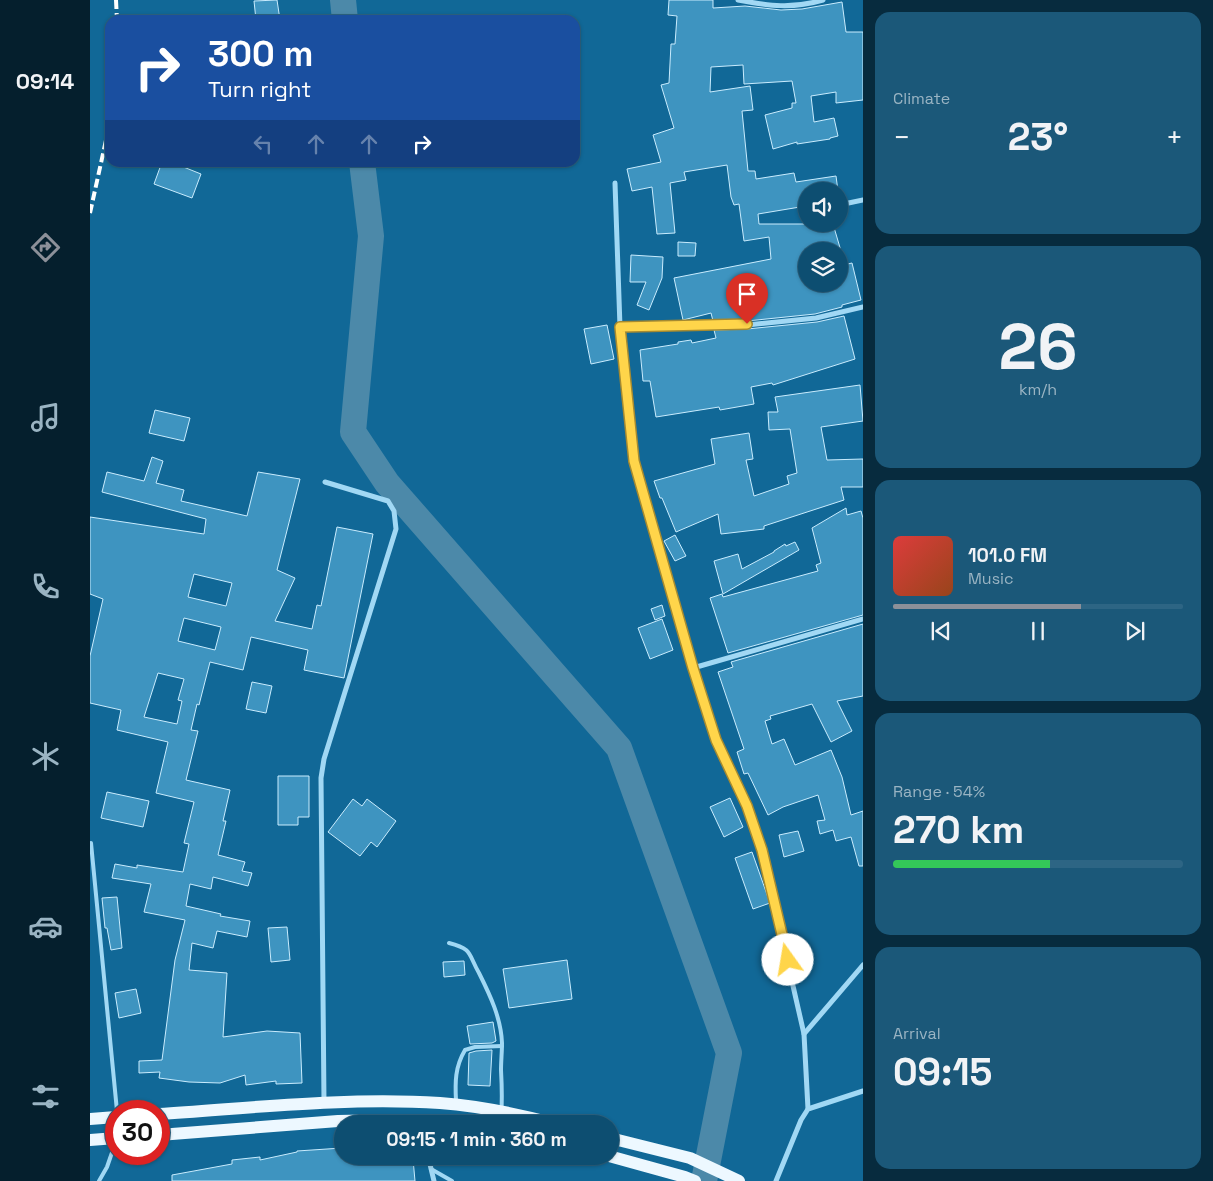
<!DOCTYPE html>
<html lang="en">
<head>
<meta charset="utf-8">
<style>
  body { margin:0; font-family:"Space Grotesk",sans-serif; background:#1b5879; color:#f1f3f6; height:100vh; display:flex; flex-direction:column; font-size:19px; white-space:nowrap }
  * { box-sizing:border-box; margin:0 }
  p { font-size:16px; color:#9ab4c3 }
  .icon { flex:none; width:28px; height:28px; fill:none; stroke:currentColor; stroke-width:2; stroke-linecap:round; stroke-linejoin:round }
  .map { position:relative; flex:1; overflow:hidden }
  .panel { display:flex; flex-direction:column; gap:12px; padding:12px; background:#072b3e; width:350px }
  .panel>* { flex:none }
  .guide { position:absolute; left:15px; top:15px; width:475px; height:152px; border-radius:15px; box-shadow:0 1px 4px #0004,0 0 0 1px #2d6584; background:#1a4fa0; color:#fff; overflow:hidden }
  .tools { position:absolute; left:708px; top:182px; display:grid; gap:10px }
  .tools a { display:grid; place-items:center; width:50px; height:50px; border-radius:50%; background:#0d4e71; box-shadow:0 1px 4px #0004,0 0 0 1px #2d6584; font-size:25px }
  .speed { position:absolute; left:15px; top:1100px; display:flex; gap:10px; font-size:25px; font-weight:700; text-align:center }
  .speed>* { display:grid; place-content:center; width:65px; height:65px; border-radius:50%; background:#0d4e71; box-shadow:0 1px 4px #0004,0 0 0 1px #2d6584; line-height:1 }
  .speed .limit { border:8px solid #d22; background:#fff; color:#111 }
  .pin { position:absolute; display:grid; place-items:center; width:42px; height:42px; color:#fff; margin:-51px -21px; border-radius:50% 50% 50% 0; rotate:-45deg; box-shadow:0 0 5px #0007 }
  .pin .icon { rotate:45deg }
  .me { position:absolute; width:55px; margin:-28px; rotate:347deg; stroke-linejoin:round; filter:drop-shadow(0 0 4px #0008) }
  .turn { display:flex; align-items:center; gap:18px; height:105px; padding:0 20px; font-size:22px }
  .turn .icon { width:65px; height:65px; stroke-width:2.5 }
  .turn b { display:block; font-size:35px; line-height:42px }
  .lanes { display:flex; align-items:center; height:48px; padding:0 20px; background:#0003; justify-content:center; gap:25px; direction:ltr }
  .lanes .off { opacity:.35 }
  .big { font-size:38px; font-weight:700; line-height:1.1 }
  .panel .card { flex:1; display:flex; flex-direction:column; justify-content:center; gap:8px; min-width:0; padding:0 18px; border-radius:15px; background:#1b5879 }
  .panel .dial { align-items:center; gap:0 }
  .dial b { font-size:65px; line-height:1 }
  .song { display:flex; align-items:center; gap:15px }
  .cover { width:60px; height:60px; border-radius:8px; background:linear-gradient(135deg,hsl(0 70% 55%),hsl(20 70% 35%)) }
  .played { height:5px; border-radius:2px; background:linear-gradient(90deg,#8c9099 65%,#2d6584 65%) }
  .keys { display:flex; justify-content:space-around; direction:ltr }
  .heat { display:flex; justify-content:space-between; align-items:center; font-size:28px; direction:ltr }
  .charge { height:8px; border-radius:4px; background:linear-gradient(90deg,#34c759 54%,#2d6584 0) }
  .trip { position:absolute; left:244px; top:1115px; width:285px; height:50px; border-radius:25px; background:#0d4e71; box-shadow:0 1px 4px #0004,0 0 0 1px #2d6584; font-weight:700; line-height:50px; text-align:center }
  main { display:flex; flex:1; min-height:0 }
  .menu { display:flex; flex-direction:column; width:90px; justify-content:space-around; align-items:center; background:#051f2d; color:#9ab4c3 }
  .menu .icon { width:35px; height:35px }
  .menu .current { color:#8c9099 }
  .menu b { font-size:22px; color:#f1f3f6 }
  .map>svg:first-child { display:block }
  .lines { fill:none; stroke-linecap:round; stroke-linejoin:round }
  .river { stroke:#4c89a9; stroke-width:26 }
  .building { fill:#3e94c0; stroke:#c9ecfe; fill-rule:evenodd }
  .service { stroke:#a1d8f4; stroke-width:4 }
  .minor { stroke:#a1d8f4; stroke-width:5 }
  .primary { stroke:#edf8ff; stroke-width:12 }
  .rail { stroke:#fff; stroke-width:4; stroke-dasharray:9 4; stroke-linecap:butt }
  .route-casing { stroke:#a68a30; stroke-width:12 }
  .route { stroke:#ffd54a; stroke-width:9 }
</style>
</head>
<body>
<main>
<nav class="menu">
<b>09:14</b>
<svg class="icon current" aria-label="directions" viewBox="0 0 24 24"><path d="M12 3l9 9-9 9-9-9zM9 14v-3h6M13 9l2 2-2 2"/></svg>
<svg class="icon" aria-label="music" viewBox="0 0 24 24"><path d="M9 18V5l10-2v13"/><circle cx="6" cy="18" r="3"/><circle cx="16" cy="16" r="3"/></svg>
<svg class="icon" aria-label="phone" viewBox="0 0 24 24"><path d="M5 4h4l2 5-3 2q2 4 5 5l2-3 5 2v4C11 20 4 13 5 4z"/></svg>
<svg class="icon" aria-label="climate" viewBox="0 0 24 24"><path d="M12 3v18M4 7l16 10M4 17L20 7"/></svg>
<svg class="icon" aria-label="car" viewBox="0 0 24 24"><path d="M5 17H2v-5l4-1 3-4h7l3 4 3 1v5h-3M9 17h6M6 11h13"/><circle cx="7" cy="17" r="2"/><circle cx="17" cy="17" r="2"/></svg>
<svg class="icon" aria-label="filters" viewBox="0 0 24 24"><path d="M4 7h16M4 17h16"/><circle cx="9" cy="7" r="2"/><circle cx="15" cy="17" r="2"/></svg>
</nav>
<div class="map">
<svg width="773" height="1181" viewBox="0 0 773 1181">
  <rect width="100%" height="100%" fill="#116897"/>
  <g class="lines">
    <g class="river">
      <path d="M253 0 255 20"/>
      <path d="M272 162 281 236 263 432 297 483 529 748 639 1053 614 1181"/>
    </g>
  </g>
  <g class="building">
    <path d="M187 0 190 20H166L164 1Z"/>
    <path d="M579 0H623V8L655 6 691 10 712 9 752 2 756 32H773V100L746 103V92L721 96 724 122 744 118 748 136 740 138V139L707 144V142L683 149 675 115 702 108V103H706L702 81 654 84 653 65 621 67 620 92 660 86 663 110 652 111 658 171H665L666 179 704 173 706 182 746 176 748 191H716V206L668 214 669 224H743L751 251H716V284H749V266L762 263 771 300 752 305V307L725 314 657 321H623L621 313 593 320 584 278 681 259 679 237 654 241 649 204 644 205 641 197 637 165 594 172 596 180 580 183 585 233 567 234 562 187 542 191 537 169 571 162 563 135 584 128 571 85 579 83 581 44H585L587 16 578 15Z"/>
    <path d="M72 162H81L111 174 102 198 64 184Z"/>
    <path d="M588 242 606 243 605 256H588Z"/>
    <path d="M541 255 573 257 572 278 559 310 547 305 556 282H540Z"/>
    <path d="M754 316 765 359 683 385 682 383 661 387 664 404 630 410 629 407 566 417 560 381H553L550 350 588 344V342L601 340 602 343 626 338 624 330 657 329 727 322Z"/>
    <path d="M517 325 524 359 501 364 494 329Z"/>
    <path d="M770 385 773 421 731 427 737 460 773 459V487H751L754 500 674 526V529L631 534 628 514 586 532 572 498H570L564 481 625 464 621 439 659 433 663 459 656 460 664 496 699 484 697 476 707 473 700 429 679 430 678 412H688L685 397Z"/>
    <path d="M65 410 100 418 94 441 59 433Z"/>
    <path d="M62 457 73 461 66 483 94 490 91 501 157 516 168 472 210 479 187 570 205 578 185 621 222 629 227 605 231 606 247 527 283 534 254 678 214 670 218 650 161 637 153 670 120 662 109 705 107 704 101 730 108 731 96 780 140 790 133 821H136L128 855 155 862 152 871 162 873 158 886 123 877 121 889 100 884 96 906 131 914 130 916 160 921 157 937 127 931 123 948 102 943 99 970 137 973 133 1037 177 1031 210 1033 212 1083 186 1084V1081L156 1085 155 1075 130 1083 99 1082 69 1078 70 1072 49 1073V1061L72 1060 85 960 95 920 54 912 61 884 22 878 25 864 47 868V865L93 872 99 844 94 843 104 802 66 793 78 742 27 730 31 710 0 703V656L13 599 0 594V517L114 534 116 519 12 492 17 472 54 481ZM104 574 142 583 136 606 98 597ZM94 618 131 627 125 650 88 641ZM68 673 94 679 88 700 92 701 87 724 54 717Z"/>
    <path d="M756 508 757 515 771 511 773 518V615L638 653 620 598 632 594 633 597 728 571 726 565 731 563 722 528Z"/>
    <path d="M585 535 596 556 585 561 574 541Z"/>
    <path d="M705 542 709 550 633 594 624 561 648 554 652 569 684 552V551L695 544 696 546Z"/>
    <path d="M572 605 575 616 565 620 561 609Z"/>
    <path d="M572 619 583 650 560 659 548 628Z"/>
    <path d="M773 624V696L747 701 762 731 741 742 722 704 680 716 681 719 675 721 682 744 694 739 705 765 741 750 752 777 761 815 773 811V866H769L761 837 746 841 743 830 730 834 727 821 735 820 728 795 693 807 678 815 658 773 654 774 647 752 654 749 628 672 643 667 641 662Z"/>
    <path d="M162 682 182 686 176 713 156 709Z"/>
    <path d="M188 776H219V817H208V825H188Z"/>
    <path d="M17 792 59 801 53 827 11 818Z"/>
    <path d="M640 798 653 827 634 837 620 807Z"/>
    <path d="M263 799 272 806 277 799 306 821 287 847 281 842 270 856 238 832Z"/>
    <path d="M708 831 714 851 694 857 689 835Z"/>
    <path d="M662 852 680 903 663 909 645 858Z"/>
    <path d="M27 897 32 948 21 950 17 928H15L12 898Z"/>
    <path d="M197 927 200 960 181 962 178 928Z"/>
    <path d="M477 960 482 999 419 1008 413 969Z"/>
    <path d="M374 961 375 975 354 977 353 962Z"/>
    <path d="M46 989 51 1013 29 1018 25 993Z"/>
    <path d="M403 1022 406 1041 402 1043 380 1044 377 1026Z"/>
    <path d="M402 1050 400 1086 378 1085 379 1053 386 1051Z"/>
    <path d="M252 1148V1156H258L259 1161H290V1162L323 1159 325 1181H82V1175L142 1164V1160L170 1157V1160L207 1152V1151Z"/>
  </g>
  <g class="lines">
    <g class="service">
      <path d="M1 843 27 1111"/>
      <path d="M359 943C383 949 378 954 389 973 400 995 411 1018 412 1043 412 1052 411 1061 411 1070 412 1088 413 1106 410 1124"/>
      <path d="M366 1101C365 1082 365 1067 375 1050L385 1047 412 1046"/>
      <path d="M341 1169 362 1181"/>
      <path d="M9 1181 17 1167 26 1141"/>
    </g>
    <g class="minor">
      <path d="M648 0C680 6 702 9 733 0"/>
      <path d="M525 183 530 327 544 461 603 668 626 740 657 806 672 850 714 1034"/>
      <path d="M749 205 773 200"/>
      <path d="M530 327 657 325 726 318 773 307"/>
      <path d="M603 668 773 619"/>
      <path d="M234 1102 231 778 234 759 306 529 304 511 298 501 235 482"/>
      <path d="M718 1109 714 1034 773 965"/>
      <path d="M338 1156 344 1181"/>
      <path d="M686 1181 711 1120 718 1109 773 1091"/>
    </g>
    <g class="primary">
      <path d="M69 1114C162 1108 257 1097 350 1103 390 1106 428 1114 466 1124"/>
      <path d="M0 1119 26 1117"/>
      <path d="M69 1135 248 1121 294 1120 377 1124"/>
      <path d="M520 1138 600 1158 649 1181"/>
      <path d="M0 1140 26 1138"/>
      <path d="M519 1156 595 1177 605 1181"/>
    </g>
    <g class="rail">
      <path d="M26 0 27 20"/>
      <path d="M0 213 20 122"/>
    </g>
  </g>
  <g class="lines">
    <defs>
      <path id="route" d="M657 324 530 327 544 461 603 668 626 740 657 806 672 850 698 960"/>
    </defs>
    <use href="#route" class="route-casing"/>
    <use href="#route" class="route"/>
  </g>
</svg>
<div class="tools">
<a><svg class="icon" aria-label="sound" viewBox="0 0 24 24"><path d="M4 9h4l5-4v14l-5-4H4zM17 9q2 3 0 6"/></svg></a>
<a><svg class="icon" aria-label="layers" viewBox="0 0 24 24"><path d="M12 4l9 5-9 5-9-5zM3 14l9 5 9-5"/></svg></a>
</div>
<div class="speed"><div class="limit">30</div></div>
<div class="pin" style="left:657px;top:324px;background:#d93025"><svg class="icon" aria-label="arrive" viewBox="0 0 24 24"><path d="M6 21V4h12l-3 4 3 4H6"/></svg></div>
<svg class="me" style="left:698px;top:960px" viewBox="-20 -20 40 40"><circle r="19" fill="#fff"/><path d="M0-13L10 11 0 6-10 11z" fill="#ffd54a"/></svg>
<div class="trip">09:15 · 1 min · 360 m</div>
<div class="guide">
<div class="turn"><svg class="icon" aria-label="right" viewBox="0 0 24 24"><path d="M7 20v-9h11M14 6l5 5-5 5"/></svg><div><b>300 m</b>Turn right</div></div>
<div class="lanes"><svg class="icon off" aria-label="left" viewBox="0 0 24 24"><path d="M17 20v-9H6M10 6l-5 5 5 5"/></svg><svg class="icon off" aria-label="ahead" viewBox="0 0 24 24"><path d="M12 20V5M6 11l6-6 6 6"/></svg><svg class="icon off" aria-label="ahead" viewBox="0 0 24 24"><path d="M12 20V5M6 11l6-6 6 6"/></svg><svg class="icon" aria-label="right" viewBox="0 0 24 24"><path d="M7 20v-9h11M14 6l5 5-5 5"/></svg></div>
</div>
</div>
<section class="panel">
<div class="card"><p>Climate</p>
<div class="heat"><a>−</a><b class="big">23°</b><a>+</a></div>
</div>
<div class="card dial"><b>26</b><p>km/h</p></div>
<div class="card">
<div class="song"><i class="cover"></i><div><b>101.0 FM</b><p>Music</p></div></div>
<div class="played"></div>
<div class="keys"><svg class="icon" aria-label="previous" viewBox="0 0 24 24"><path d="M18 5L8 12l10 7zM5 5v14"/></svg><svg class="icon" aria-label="pause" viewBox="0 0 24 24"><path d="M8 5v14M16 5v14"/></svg><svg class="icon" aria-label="next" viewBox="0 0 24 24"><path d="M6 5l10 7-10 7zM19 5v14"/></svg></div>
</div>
<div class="card"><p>Range · 54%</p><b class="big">270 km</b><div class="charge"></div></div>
<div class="card"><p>Arrival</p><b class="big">09:15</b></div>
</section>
</main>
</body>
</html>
